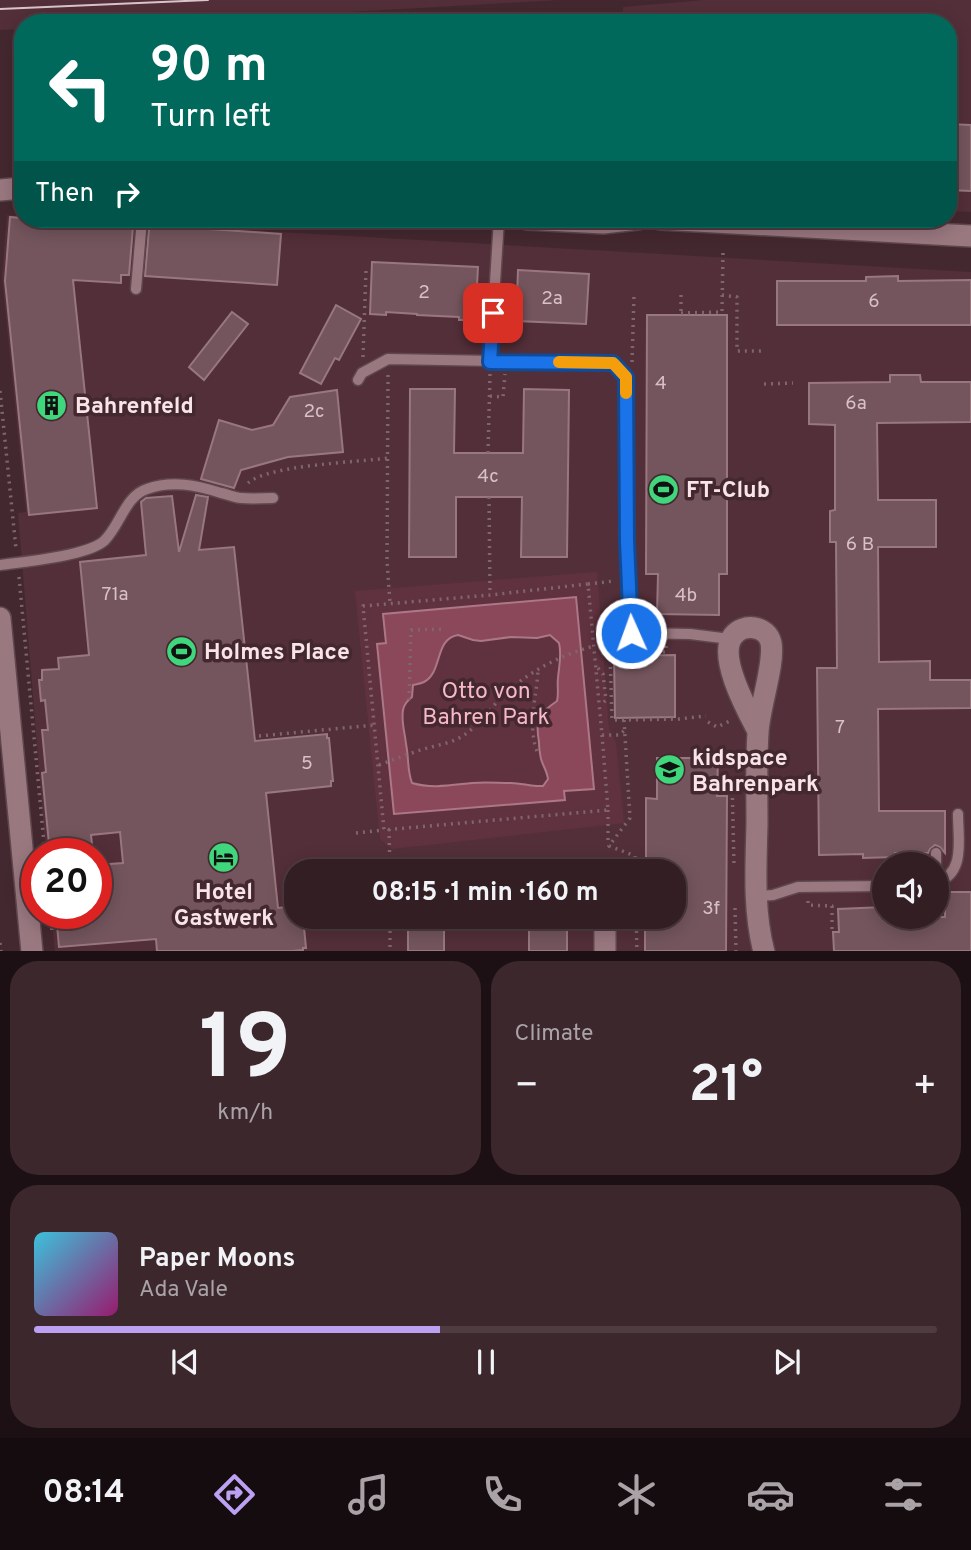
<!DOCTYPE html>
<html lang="en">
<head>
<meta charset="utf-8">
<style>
  body { margin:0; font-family:Overpass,sans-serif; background:#3b272c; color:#f1f3f6; height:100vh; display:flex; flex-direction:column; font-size:26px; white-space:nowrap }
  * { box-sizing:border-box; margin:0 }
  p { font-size:23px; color:#a9a2a6 }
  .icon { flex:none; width:38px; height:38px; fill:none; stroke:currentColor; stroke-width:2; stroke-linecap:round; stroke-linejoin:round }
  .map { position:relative; height:951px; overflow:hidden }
  .panel { display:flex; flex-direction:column; gap:10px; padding:10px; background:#1c1014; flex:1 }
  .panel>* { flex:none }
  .top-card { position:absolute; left:14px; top:14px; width:943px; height:214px; border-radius:28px; box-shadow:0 4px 18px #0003,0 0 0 2px #4e3c41; background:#00695c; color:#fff; overflow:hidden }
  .tools { position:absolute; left:872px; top:852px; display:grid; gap:14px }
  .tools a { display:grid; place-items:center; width:77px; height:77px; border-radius:50%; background:#331e24; box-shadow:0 4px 18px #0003,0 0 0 2px #4e3c41; font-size:35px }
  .speed { position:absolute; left:21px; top:838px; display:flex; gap:14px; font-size:35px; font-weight:700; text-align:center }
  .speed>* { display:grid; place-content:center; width:91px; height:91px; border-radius:50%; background:#331e24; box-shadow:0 4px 18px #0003,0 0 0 2px #4e3c41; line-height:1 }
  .speed .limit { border:10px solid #d22; background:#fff; color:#111 }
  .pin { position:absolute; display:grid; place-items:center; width:60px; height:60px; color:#fff; margin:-30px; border-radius:14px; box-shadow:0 4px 10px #0006 }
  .me { position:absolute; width:77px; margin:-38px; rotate:358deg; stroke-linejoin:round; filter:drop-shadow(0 0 5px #0008) }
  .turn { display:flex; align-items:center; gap:24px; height:147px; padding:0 21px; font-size:32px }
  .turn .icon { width:91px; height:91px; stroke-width:2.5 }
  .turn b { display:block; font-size:49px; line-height:60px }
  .then { display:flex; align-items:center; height:66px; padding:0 21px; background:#0003; gap:14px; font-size:26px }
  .big { font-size:52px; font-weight:700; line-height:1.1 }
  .panel .tile { flex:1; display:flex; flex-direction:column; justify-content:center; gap:10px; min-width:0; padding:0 24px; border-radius:28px; background:#3b272c }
  .panel .dial { align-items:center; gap:0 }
  .dial b { font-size:91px; line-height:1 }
  .song { display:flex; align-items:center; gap:21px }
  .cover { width:84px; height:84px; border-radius:10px; background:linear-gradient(135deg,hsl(190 70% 55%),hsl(320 70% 35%)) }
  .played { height:7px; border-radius:4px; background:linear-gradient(90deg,#bca0f2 45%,#4e3c41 45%) }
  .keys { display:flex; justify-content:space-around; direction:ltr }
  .heat { display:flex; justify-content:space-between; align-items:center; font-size:38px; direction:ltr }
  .panel .tiles { flex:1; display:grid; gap:10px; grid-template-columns:1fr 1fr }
  .tile:last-child { grid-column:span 2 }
  .trip { position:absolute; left:284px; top:859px; width:402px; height:70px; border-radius:28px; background:#331e24; box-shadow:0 4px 18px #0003,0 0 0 2px #4e3c41; font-weight:700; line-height:70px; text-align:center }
  .tab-bar { display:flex; height:112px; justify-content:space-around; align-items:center; background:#140c0e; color:#a9a2a6 }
  .tab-bar .icon { width:49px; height:49px }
  .tab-bar .on { color:#bca0f2 }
  .tab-bar b { font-size:32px; color:#f1f3f6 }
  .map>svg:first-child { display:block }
  .built { fill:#532f39; fill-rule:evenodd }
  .green { fill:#60323f }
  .water { fill:#8b485b; stroke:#ac7786; stroke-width:2; fill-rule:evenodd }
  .building { fill:#74555d; stroke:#99777f; stroke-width:2 }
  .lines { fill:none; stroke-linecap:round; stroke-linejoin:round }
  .lane-casing { stroke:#5f474e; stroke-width:13 }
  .street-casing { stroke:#5f474e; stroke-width:24 }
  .path { stroke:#7f666d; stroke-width:3.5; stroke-dasharray:2 5; stroke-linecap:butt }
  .lane { stroke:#9a7880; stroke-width:10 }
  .street { stroke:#9a7880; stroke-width:21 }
  .tram { stroke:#dac5ca; stroke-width:2 }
  .route-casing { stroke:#114b97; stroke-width:18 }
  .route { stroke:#1a73e8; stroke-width:12 }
  .slow { stroke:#f59e0b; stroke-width:12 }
  .labels { text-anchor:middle; stroke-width:7; stroke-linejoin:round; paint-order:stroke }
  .number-label { font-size:19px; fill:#d7c0c6 }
  .poi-label { font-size:23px; font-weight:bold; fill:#f8e4e9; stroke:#442830; text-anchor:start }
  .park-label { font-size:23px; fill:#f7b8c8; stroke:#442830 }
</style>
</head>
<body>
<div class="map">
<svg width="971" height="952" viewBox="0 0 971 952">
  <rect width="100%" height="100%" fill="#442830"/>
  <g class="built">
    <path d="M0 0H558L161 23H23V29L0 30Z"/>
    <path d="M704 0H971V212L949 211 948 23H622L623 7Z"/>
    <path d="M7 215 23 216V219H57L971 272V951H55L51 914H96V854H46L18 513 26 512 2 277ZM884 864H936V917H884ZM296 872H674V917H296Z"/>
  </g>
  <path class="green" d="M597 572 609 729 616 743 624 823 392 849 380 839 355 591Z"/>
  <path class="water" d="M576 597 594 789 564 791 565 800 394 814 377 644 386 643 383 614ZM458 635 473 640 481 641 511 637 537 638 550 635 559 643C562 655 559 666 558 678 557 686 559 693 557 701 538 714 535 719 539 742 539 747 540 754 541 759 543 766 547 771 548 779L543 786C532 787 522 783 511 783 498 783 485 782 472 783 452 785 432 789 412 783 407 770 409 758 406 744 405 733 401 722 403 710 404 704 407 701 412 697L413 685C416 684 420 684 424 682 443 672 434 639 458 635Z"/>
  <g class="building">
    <path d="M948 124 971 125V191L948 190Z"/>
    <path d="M10 217 133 227 129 275H121V283L73 280 97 508 29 515 5 281Z"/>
    <path d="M153 225 281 234 277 285 145 276 149 229H152Z"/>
    <path d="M372 262 478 267 475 320H459V317L417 315V314L386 312V315L370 314Z"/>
    <path d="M518 270 589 274 586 324 516 321Z"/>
    <path d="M898 276V281L971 280V325H777V281H866V277Z"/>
    <path d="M336 305 361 319 339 360 335 358 321 384 300 373Z"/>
    <path d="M232 312 248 324 204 380 189 367Z"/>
    <path d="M647 315H727V574H719V615L657 614 658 574H646Z"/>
    <path d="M890 375H920L921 382H971V422L877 423 878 500H936V547H878L879 662 930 661V680H971V708L878 709 879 811H945V853L940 847 935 845 930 849 928 853H895V857L863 858V854L819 855 817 668H837L836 542H830V511L835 510V425L809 424V383L890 382Z"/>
    <path d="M410 389H455L454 453H523L524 389 569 390 567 557H521L522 497H456V557H409Z"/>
    <path d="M337 390 343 452 288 457 241 470 234 488 201 479 205 480 201 479 219 420 252 430 273 425 290 397Z"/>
    <path d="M196 495 208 497 199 550 234 547 255 741 327 734V738H329L333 781H331V786L266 793 278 908 296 906V917H303L306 948H303V950L292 951H157L156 939 59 947 56 914H96V865L123 863 120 832 91 835 93 854H50L42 773 46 772 42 730H48L45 700 41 701 39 680H42V670L59 669 58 658 89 655 80 562 146 555 141 502 146 498 172 496 179 552Z"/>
    <path d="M675 655V717L615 718 614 656Z"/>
    <path d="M657 758H718L717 796H727L726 951H645V917H674V872H646V798L657 799Z"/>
    <path d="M945 892H971V951H834L833 932H839L838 909 884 907V917H945Z"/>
    <rect x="408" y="917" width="36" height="34"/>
    <rect x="529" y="917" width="38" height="34"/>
  </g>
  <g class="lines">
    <defs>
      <g id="lane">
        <path d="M136 289 142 219"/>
        <path d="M490 362 499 219"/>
        <path d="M358 380 362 373 388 359 613 363 626 377 627 541 631 633 690 634 730 639"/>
        <path d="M0 565C23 562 87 556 104 541 120 526 125 496 147 489 172 480 196 485 221 493 227 494 235 498 241 498 252 499 263 498 273 498"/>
        <path d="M936 853V876"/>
        <path d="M936 883C966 873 958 840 958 814"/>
        <path d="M756 896 773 895 798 887 884 886"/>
      </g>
      <g id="street">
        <path d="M0 190 23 188"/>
        <path d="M527 219 603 223 638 219"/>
        <path d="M660 219 971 236"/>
        <path d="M0 618 32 952"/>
        <path d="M758 731C748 712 717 656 733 636 743 623 767 625 771 643 775 664 759 708 758 733 756 763 757 793 757 824 756 866 753 910 764 952"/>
        <path d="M605 872V871"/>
        <path d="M605 952V917"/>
      </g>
    </defs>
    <use href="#lane" class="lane-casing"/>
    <use href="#street" class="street-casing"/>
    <g class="path">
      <path d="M681 295V315"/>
      <path d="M722 295 737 297V351H764"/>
      <path d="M681 313 722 312 723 251"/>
      <path d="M363 357 366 270"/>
      <path d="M632 362 634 295"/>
      <path d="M388 375 387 561 390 603"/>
      <path d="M764 384 793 383"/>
      <path d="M0 391 16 549"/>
      <path d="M490 396 503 397 505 374"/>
      <path d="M488 453 490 374"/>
      <path d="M248 483C268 465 358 462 389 458"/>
      <path d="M489 497 490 595"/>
      <path d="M19 577 45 854"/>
      <path d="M588 584 614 581"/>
      <path d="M598 668 603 674 606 700 601 705"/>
      <path d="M409 700 411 630 446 629"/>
      <path d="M624 720H612L610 652H666V646"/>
      <path d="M708 722 717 727 732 720"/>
      <path d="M602 735 608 810 384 830 363 606 490 595 588 584 602 735H619L625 730"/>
      <path d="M259 736 375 725"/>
      <path d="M537 751C527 725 537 696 538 670"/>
      <path d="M379 765C391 761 402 756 415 752 430 746 447 745 461 737 478 727 490 708 504 695 529 671 561 655 594 646"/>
      <path d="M722 779 732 780 734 865"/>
      <path d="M608 810V844"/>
      <path d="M389 829 390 872"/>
      <path d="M356 833 384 830"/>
      <path d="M636 872 635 856 609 846 630 818 624 720 679 719 706 716"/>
      <path d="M808 901V905L832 906V932"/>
      <path d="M735 908 736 952"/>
      <path d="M51 914 52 932"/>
      <path d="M390 917V952"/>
      <path d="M636 917 637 952"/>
      <path d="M0 943 1 952"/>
    </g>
    <use href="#lane" class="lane"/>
    <use href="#street" class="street"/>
    <path class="tram" d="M0 9 208 0"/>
  </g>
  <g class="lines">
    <defs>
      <path id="route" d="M493 313 490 362 613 363 626 377 627 541 631 633"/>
    </defs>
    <use href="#route" class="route-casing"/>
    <use href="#route" class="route"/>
    <path class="slow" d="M559 362 613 363 626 377V393"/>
  </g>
  <defs>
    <symbol id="building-disc" viewBox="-11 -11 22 22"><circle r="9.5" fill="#40d77c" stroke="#442830"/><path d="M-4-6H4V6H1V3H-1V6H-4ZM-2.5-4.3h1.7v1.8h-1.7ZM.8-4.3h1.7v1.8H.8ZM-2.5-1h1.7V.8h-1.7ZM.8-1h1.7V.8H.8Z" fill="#111"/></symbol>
    <symbol id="stadium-disc" viewBox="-11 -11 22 22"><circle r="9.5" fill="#40d77c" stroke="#442830"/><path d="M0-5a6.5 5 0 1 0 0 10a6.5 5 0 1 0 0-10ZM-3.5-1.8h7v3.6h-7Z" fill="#111"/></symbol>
    <symbol id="school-disc" viewBox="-11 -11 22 22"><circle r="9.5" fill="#40d77c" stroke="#442830"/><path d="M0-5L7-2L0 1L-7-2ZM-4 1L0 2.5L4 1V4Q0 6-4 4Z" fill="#111"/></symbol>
    <symbol id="hotel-disc" viewBox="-11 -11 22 22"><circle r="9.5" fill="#40d77c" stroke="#442830"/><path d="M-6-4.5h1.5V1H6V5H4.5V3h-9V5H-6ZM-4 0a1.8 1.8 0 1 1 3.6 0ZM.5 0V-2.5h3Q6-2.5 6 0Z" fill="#111"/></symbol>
  </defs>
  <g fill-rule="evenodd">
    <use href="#building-disc" x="34" y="388" width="35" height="35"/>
    <use href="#stadium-disc" x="646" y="472" width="35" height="35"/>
    <use href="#stadium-disc" x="164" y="634" width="35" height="35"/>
    <use href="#school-disc" x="652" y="752" width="35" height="35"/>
    <use href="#hotel-disc" x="206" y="840" width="35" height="35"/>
  </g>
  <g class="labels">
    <g class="number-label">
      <text x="424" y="298">2</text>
      <text x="552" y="304">2a</text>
      <text x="874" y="307">6</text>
      <text x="661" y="389">4</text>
      <text x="856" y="409">6a</text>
      <text x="314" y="417">2c</text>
      <text x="488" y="482">4c</text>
      <text x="860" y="550">6 B</text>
      <text x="115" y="600">71a</text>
      <text x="686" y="601">4b</text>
      <text x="840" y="733">7</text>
      <text x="307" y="769">5</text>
      <text x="711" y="914">3f</text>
    </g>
    <g class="poi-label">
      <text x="75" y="413">Bahrenfeld</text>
      <text x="686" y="497">FT-Club</text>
      <text x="204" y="659">Holmes Place</text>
      <text x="692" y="765">kidspace<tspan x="692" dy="26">Bahrenpark</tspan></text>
      <text x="224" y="899" text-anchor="middle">Hotel<tspan x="224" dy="26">Gastwerk</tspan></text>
    </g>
    <g class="park-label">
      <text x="486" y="698">Otto von<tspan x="486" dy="26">Bahren Park</tspan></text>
    </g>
  </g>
</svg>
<div class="tools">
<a><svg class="icon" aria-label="sound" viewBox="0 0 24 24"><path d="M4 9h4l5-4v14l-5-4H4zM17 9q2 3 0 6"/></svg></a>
</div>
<div class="speed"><div class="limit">20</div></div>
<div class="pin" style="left:493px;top:313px;background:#d93025"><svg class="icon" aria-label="arrive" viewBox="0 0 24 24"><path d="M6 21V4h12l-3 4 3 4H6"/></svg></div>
<svg class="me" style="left:631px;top:633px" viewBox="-20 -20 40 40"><circle r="17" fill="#1a73e8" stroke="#fff" stroke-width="3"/><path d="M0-11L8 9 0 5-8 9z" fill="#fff"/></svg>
<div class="trip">08:15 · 1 min · 160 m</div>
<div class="top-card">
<div class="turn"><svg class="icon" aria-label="left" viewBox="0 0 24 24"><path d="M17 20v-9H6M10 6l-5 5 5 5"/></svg><div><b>90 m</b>Turn left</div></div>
<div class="then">Then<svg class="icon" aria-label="right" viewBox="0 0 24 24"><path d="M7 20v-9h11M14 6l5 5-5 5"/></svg></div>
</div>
</div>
<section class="panel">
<div class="tiles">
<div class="tile dial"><b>19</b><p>km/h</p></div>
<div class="tile"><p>Climate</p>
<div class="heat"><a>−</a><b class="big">21°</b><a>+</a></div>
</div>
<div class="tile">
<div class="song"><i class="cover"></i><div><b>Paper Moons</b><p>Ada Vale</p></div></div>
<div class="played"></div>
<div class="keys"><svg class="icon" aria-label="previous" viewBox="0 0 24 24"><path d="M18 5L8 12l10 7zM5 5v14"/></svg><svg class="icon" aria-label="pause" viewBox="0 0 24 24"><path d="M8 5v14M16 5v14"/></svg><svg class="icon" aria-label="next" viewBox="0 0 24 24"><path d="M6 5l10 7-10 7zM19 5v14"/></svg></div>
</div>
</div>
</section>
<nav class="tab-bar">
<b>08:14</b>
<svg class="icon on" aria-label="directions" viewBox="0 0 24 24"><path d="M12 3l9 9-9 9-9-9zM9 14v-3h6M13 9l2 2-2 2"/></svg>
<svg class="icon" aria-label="music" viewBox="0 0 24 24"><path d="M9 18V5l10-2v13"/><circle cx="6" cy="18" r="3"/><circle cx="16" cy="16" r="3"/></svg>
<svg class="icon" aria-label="phone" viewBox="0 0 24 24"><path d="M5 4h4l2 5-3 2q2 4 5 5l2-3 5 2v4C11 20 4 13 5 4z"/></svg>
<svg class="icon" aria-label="climate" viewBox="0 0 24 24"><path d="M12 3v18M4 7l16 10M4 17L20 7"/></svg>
<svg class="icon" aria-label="car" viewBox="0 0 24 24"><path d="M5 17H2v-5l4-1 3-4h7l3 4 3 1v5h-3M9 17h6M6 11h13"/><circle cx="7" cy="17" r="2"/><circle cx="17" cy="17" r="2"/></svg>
<svg class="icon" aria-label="filters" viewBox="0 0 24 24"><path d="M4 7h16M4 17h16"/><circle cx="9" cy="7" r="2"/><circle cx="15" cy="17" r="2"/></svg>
</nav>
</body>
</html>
